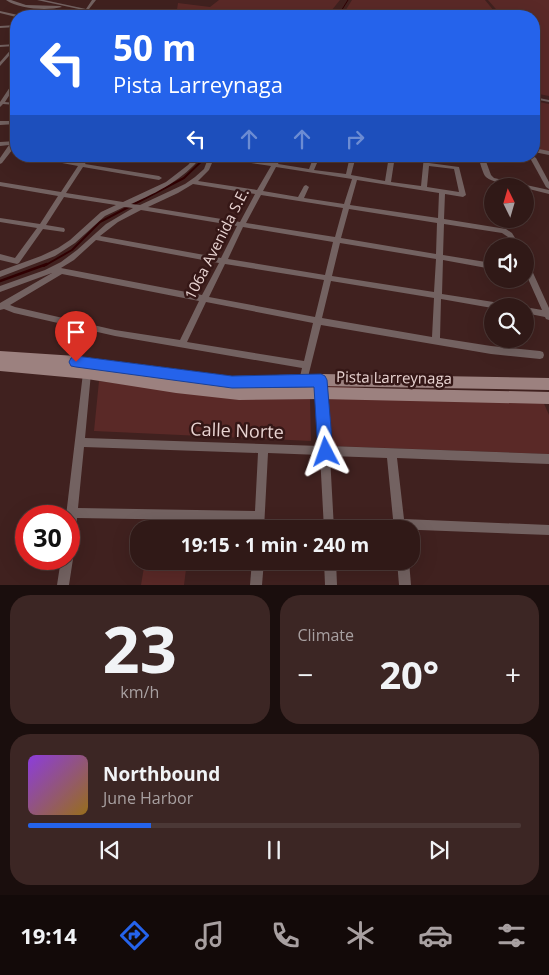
<!DOCTYPE html>
<html lang="en">
<head>
<meta charset="utf-8">
<style>
  body { margin:0; font-family:"Open Sans",sans-serif; background:#3c2624; color:#f1f3f6; height:100vh; display:flex; flex-direction:column; font-size:19px; white-space:nowrap }
  * { box-sizing:border-box; margin:0 }
  p { font-size:16px; color:#a8a0a1 }
  .icon { flex:none; width:28px; height:28px; fill:none; stroke:currentColor; stroke-width:2; stroke-linecap:round; stroke-linejoin:round }
  .map { position:relative; height:585px; overflow:hidden }
  .panel { display:flex; flex-direction:column; gap:10px; padding:10px; background:#1a0e0d; flex:1 }
  .panel>* { flex:none }
  .hud { position:absolute; left:10px; top:10px; width:530px; height:152px; border-radius:20px; box-shadow:0 5px 20px #0002,0 0 0 1px #4b3836; background:#2563eb; color:#fff; overflow:hidden }
  .needle { width:32px; rotate:355deg }
  .tools { position:absolute; left:484px; top:178px; display:grid; gap:10px }
  .tools a { display:grid; place-items:center; width:50px; height:50px; border-radius:50%; background:#301917; box-shadow:0 5px 20px #0002,0 0 0 1px #4b3836; font-size:25px }
  .speed { position:absolute; left:15px; top:505px; display:flex; gap:10px; font-size:25px; font-weight:700; text-align:center }
  .speed>* { display:grid; place-content:center; width:65px; height:65px; border-radius:50%; background:#301917; box-shadow:0 5px 20px #0002,0 0 0 1px #4b3836; line-height:1 }
  .speed .limit { border:8px solid #d22; background:#fff; color:#111 }
  .pin { position:absolute; display:grid; place-items:center; width:42px; height:42px; color:#fff; margin:-51px -21px; border-radius:50% 50% 50% 0; rotate:-45deg; box-shadow:0 0 5px #0007 }
  .pin .icon { rotate:45deg }
  .me { position:absolute; width:55px; margin:-28px; rotate:356deg; stroke-linejoin:round; filter:drop-shadow(0 0 4px #0008) }
  .turn { display:flex; align-items:center; gap:18px; height:105px; padding:0 20px; font-size:22px }
  .turn .icon { width:65px; height:65px; stroke-width:2.5 }
  .turn b { display:block; font-size:35px; line-height:42px }
  .lanes { display:flex; align-items:center; height:48px; padding:0 20px; background:#0003; justify-content:center; gap:25px; direction:ltr }
  .lanes .off { opacity:.35 }
  .big { font-size:38px; font-weight:700; line-height:1.1 }
  .panel .tile { flex:1; display:flex; flex-direction:column; justify-content:center; gap:8px; min-width:0; padding:0 18px; border-radius:20px; background:#3c2624 }
  .panel .dial { align-items:center; gap:0 }
  .dial b { font-size:65px; line-height:1 }
  .song { display:flex; align-items:center; gap:15px }
  .cover { width:60px; height:60px; border-radius:8px; background:linear-gradient(135deg,hsl(270 70% 55%),hsl(40 70% 35%)) }
  .played { height:5px; border-radius:2px; background:linear-gradient(90deg,#2563eb 25%,#4b3836 25%) }
  .keys { display:flex; justify-content:space-around; direction:ltr }
  .heat { display:flex; justify-content:space-between; align-items:center; font-size:28px; direction:ltr }
  .panel .tiles { flex:1; display:grid; gap:10px; grid-template-columns:1fr 1fr }
  .tile:last-child { grid-column:span 2 }
  .trip { position:absolute; left:130px; top:520px; width:290px; height:50px; border-radius:20px; background:#301917; box-shadow:0 5px 20px #0002,0 0 0 1px #4b3836; font-weight:700; line-height:50px; text-align:center }
  .tab-bar { display:flex; height:80px; justify-content:space-around; align-items:center; background:#130a09; color:#a8a0a1 }
  .tab-bar .icon { width:35px; height:35px }
  .tab-bar .current { color:#2563eb }
  .tab-bar b { font-size:22px; color:#f1f3f6 }
  .map>svg:first-child { display:block }
  .green { fill:#5a2927 }
  .lines { fill:none; stroke-linecap:round; stroke-linejoin:round }
  .stream-far2 { stroke:#2f0002; stroke-width:1 }
  .stream-far1 { stroke:#2f0002; stroke-width:2 }
  .stream { stroke:#2f0002; stroke-width:2.5 }
  .street { fill:#736261; fill-rule:evenodd }
  .secondary { fill:#9c817f; fill-rule:evenodd }
  .route { fill:#2563eb; stroke:#184099 }
  .labels { text-anchor:middle; stroke-width:5; stroke-linejoin:round; paint-order:stroke }
  .street-label { font-size:15px; fill:#e9d4d2; stroke:#351716 }
  .near-street-label { font-size:18px; fill:#e9d4d2; stroke:#351716 }
</style>
</head>
<body>
<div class="map">
<svg width="549" height="585" viewBox="0 0 549 585">
  <rect width="100%" height="100%" fill="#40211f"/>
  <g class="green">
    <path d="M219 0H340L327 16H176L178 3 210 7Z"/>
    <path d="M352 0H485L498 16H342Z"/>
    <path d="M488 0H549V96L534 93V16H502Z"/>
    <path d="M534 101 549 104V154L534 151Z"/>
    <path d="M99 381 239 399H310L311 441 94 431Z"/>
    <path d="M328 386 541 397 549 415V454L331 446Z"/>
    <path d="M153 521 192 523 191 529H151Z"/>
    <path d="M145 561H187L184 585H141Z"/>
  </g>
  <g class="lines">
    <path class="stream-far2" d="M338 16 348 0"/>
    <path class="stream-far1" d="M44 266 72 250 100 222 184 178 207 156"/>
    <path class="stream" d="M0 281 47 264"/>
    <g class="street">
      <path d="M6 0H11L26 5 60 6 62 7C47 11 19 9 6 0Z"/>
      <path d="M37 0H44L86 9 92 0H96L89 9 117 16H111Z"/>
      <path d="M0 11 18 15 19 16 16 17 0 13Z"/>
      <path d="M16 25V27L0 28V26Z"/>
      <path d="M16 44V48L0 66V62L14 46 0 47V45Z"/>
      <path d="M14 81H16V85L5 102 16 103V105L3 104 0 107V102Z"/>
      <path d="M534 97 549 100V102L534 99Z"/>
      <path d="M0 121H16V124L0 125Z"/>
      <path d="M16 141V145L2 163 0 164V158L9 145 0 146V142Z"/>
      <path d="M534 148 549 151V155L534 152Z"/>
      <path d="M25 156H40L80 163 84 156H90L85 164 159 176 162 178 159 180 83 167 66 193 123 202 166 182 188 165 196 156H202C183 180 158 192 131 204L140 205 185 184 195 177 204 169 209 156H215L209 170 198 181 257 190 271 166 218 158 215 156H230L272 163 276 156H282L278 164 309 169 314 156H320L314 170 346 174 350 156H356L351 175 385 181 389 156H395L391 182 421 186 424 156H430L429 163 459 167 466 195 463 197 445 194 444 219 506 229 512 233 520 246H514L508 237 502 233 444 224 443 255 492 263V269L443 260 442 294 500 303 503 304 504 306H492V308L441 299 440 338 491 346 540 351 543 352 544 355 543 358 540 359 491 354 321 325 307 381 306 384 303 385 300 384 299 381 302 368 115 336 14 313 4 309 0 310V303L52 273 0 292V286L45 270 61 262 77 250 106 224 133 208 124 207 105 216 75 243 55 256 0 277V271L41 256 58 248 70 240 101 212 116 205 64 197 46 225 64 228 65 230 64 232 43 229 19 263 17 264 0 260V254L15 258 37 228 0 222V218L40 224 58 196 0 186V182L61 192 78 166ZM429 166 454 169 459 192 427 187ZM276 167 352 179 344 204 304 198 309 187 306 185 304 186 298 197 263 191ZM357 180 439 193 438 218 350 205ZM193 184 255 194 240 222 148 207 178 193ZM261 195 343 208 335 237 246 223ZM349 209 437 223 436 254 341 238ZM141 210 237 226 221 258 100 236 118 222ZM243 227 333 242 325 275 228 259ZM96 240 219 263 202 295 61 268 74 260ZM340 243 436 259 434 292 332 276ZM225 264 324 280 315 317 209 297ZM62 274 199 301 180 340 115 330 15 307 10 305ZM331 281 434 298 432 337 322 318ZM206 302 313 323 304 361 187 342Z"/>
      <path d="M478 156H484L491 175 494 178 549 190V194L525 188V186C516 186 490 183 485 176 482 171 480 162 478 156Z"/>
      <path d="M533 156 536 158 549 182V189L546 187 530 158Z"/>
      <path d="M525 261 529 264 549 308V320L546 319 545 317 525 313V307L542 310 525 272Z"/>
      <path d="M87 369 90 370 91 373 85 438 320 446 317 380 318 377 321 376 324 377 325 380 329 446 549 454V464L397 458 404 519 549 525V535L394 529 387 458 330 456 334 529H324L320 455 268 453 264 529H254V521L77 518 74 540 73 544 69 545V516H66L83 373 84 370ZM84 447 258 453 255 511 78 508Z"/>
      <path d="M69 554 71 555 73 559 69 585H57L61 559H69Z"/>
      <path d="M252 561H264L262 585H250Z"/>
      <path d="M324 561H336L337 585H325Z"/>
      <path d="M397 561H409L411 585H399Z"/>
    </g>
    <path class="secondary" d="M0 351 76 356 231 376 321 374 549 378V390L321 386 248 388 321 387 549 392V404L321 399 239 400 176 393 87 379 0 371Z"/>
  </g>
  <path class="route" d="M76 356 232 376 321 374 325 376 327 380 333 452 331 457 326 459 320 457 318 452 314 387 232 388 76 367 71 366 69 362 71 358Z"/>
  <g class="labels">
    <g class="street-label">
      <text transform="translate(217 244) rotate(-63)" y="5">106a Avenida S.E.</text>
      <text transform="translate(394 378) rotate(1)" y="5">Pista Larreynaga</text>
    </g>
    <g class="near-street-label">
      <text transform="translate(237 431) rotate(2)" y="6">Calle Norte</text>
    </g>
  </g>
</svg>
<div class="tools">
<a><svg class="needle" viewBox="-14 -14 28 28"><path d="M0-13l5 13h-10z" fill="#e53935"/><path d="M0 13l5-13h-10z" fill="#a8a0a1"/></svg></a>
<a><svg class="icon" aria-label="sound" viewBox="0 0 24 24"><path d="M4 9h4l5-4v14l-5-4H4zM17 9q2 3 0 6"/></svg></a>
<a><svg class="icon" aria-label="search" viewBox="0 0 24 24"><circle cx="10" cy="10" r="6"/><path d="M15 15l6 6"/></svg></a>
</div>
<div class="speed"><div class="limit">30</div></div>
<div class="pin" style="left:76px;top:362px;background:#d93025"><svg class="icon" aria-label="arrive" viewBox="0 0 24 24"><path d="M6 21V4h12l-3 4 3 4H6"/></svg></div>
<svg class="me" style="left:326px;top:452px" viewBox="-20 -20 40 40"><path d="M0-17L14 15 0 8-14 15z" fill="#2563eb" stroke="#fff" stroke-width="4"/></svg>
<div class="trip">19:15 · 1 min · 240 m</div>
<div class="hud">
<div class="turn"><svg class="icon" aria-label="left" viewBox="0 0 24 24"><path d="M17 20v-9H6M10 6l-5 5 5 5"/></svg><div><b>50 m</b>Pista Larreynaga</div></div>
<div class="lanes"><svg class="icon" aria-label="left" viewBox="0 0 24 24"><path d="M17 20v-9H6M10 6l-5 5 5 5"/></svg><svg class="icon off" aria-label="ahead" viewBox="0 0 24 24"><path d="M12 20V5M6 11l6-6 6 6"/></svg><svg class="icon off" aria-label="ahead" viewBox="0 0 24 24"><path d="M12 20V5M6 11l6-6 6 6"/></svg><svg class="icon off" aria-label="right" viewBox="0 0 24 24"><path d="M7 20v-9h11M14 6l5 5-5 5"/></svg></div>
</div>
</div>
<section class="panel">
<div class="tiles">
<div class="tile dial"><b>23</b><p>km/h</p></div>
<div class="tile"><p>Climate</p>
<div class="heat"><a>−</a><b class="big">20°</b><a>+</a></div>
</div>
<div class="tile">
<div class="song"><i class="cover"></i><div><b>Northbound</b><p>June Harbor</p></div></div>
<div class="played"></div>
<div class="keys"><svg class="icon" aria-label="previous" viewBox="0 0 24 24"><path d="M18 5L8 12l10 7zM5 5v14"/></svg><svg class="icon" aria-label="pause" viewBox="0 0 24 24"><path d="M8 5v14M16 5v14"/></svg><svg class="icon" aria-label="next" viewBox="0 0 24 24"><path d="M6 5l10 7-10 7zM19 5v14"/></svg></div>
</div>
</div>
</section>
<nav class="tab-bar">
<b>19:14</b>
<svg class="icon current" aria-label="directions" viewBox="0 0 24 24"><path d="M12 3l9 9-9 9-9-9zM9 14v-3h6M13 9l2 2-2 2"/></svg>
<svg class="icon" aria-label="music" viewBox="0 0 24 24"><path d="M9 18V5l10-2v13"/><circle cx="6" cy="18" r="3"/><circle cx="16" cy="16" r="3"/></svg>
<svg class="icon" aria-label="phone" viewBox="0 0 24 24"><path d="M5 4h4l2 5-3 2q2 4 5 5l2-3 5 2v4C11 20 4 13 5 4z"/></svg>
<svg class="icon" aria-label="climate" viewBox="0 0 24 24"><path d="M12 3v18M4 7l16 10M4 17L20 7"/></svg>
<svg class="icon" aria-label="car" viewBox="0 0 24 24"><path d="M5 17H2v-5l4-1 3-4h7l3 4 3 1v5h-3M9 17h6M6 11h13"/><circle cx="7" cy="17" r="2"/><circle cx="17" cy="17" r="2"/></svg>
<svg class="icon" aria-label="filters" viewBox="0 0 24 24"><path d="M4 7h16M4 17h16"/><circle cx="9" cy="7" r="2"/><circle cx="15" cy="17" r="2"/></svg>
</nav>
</body>
</html>
